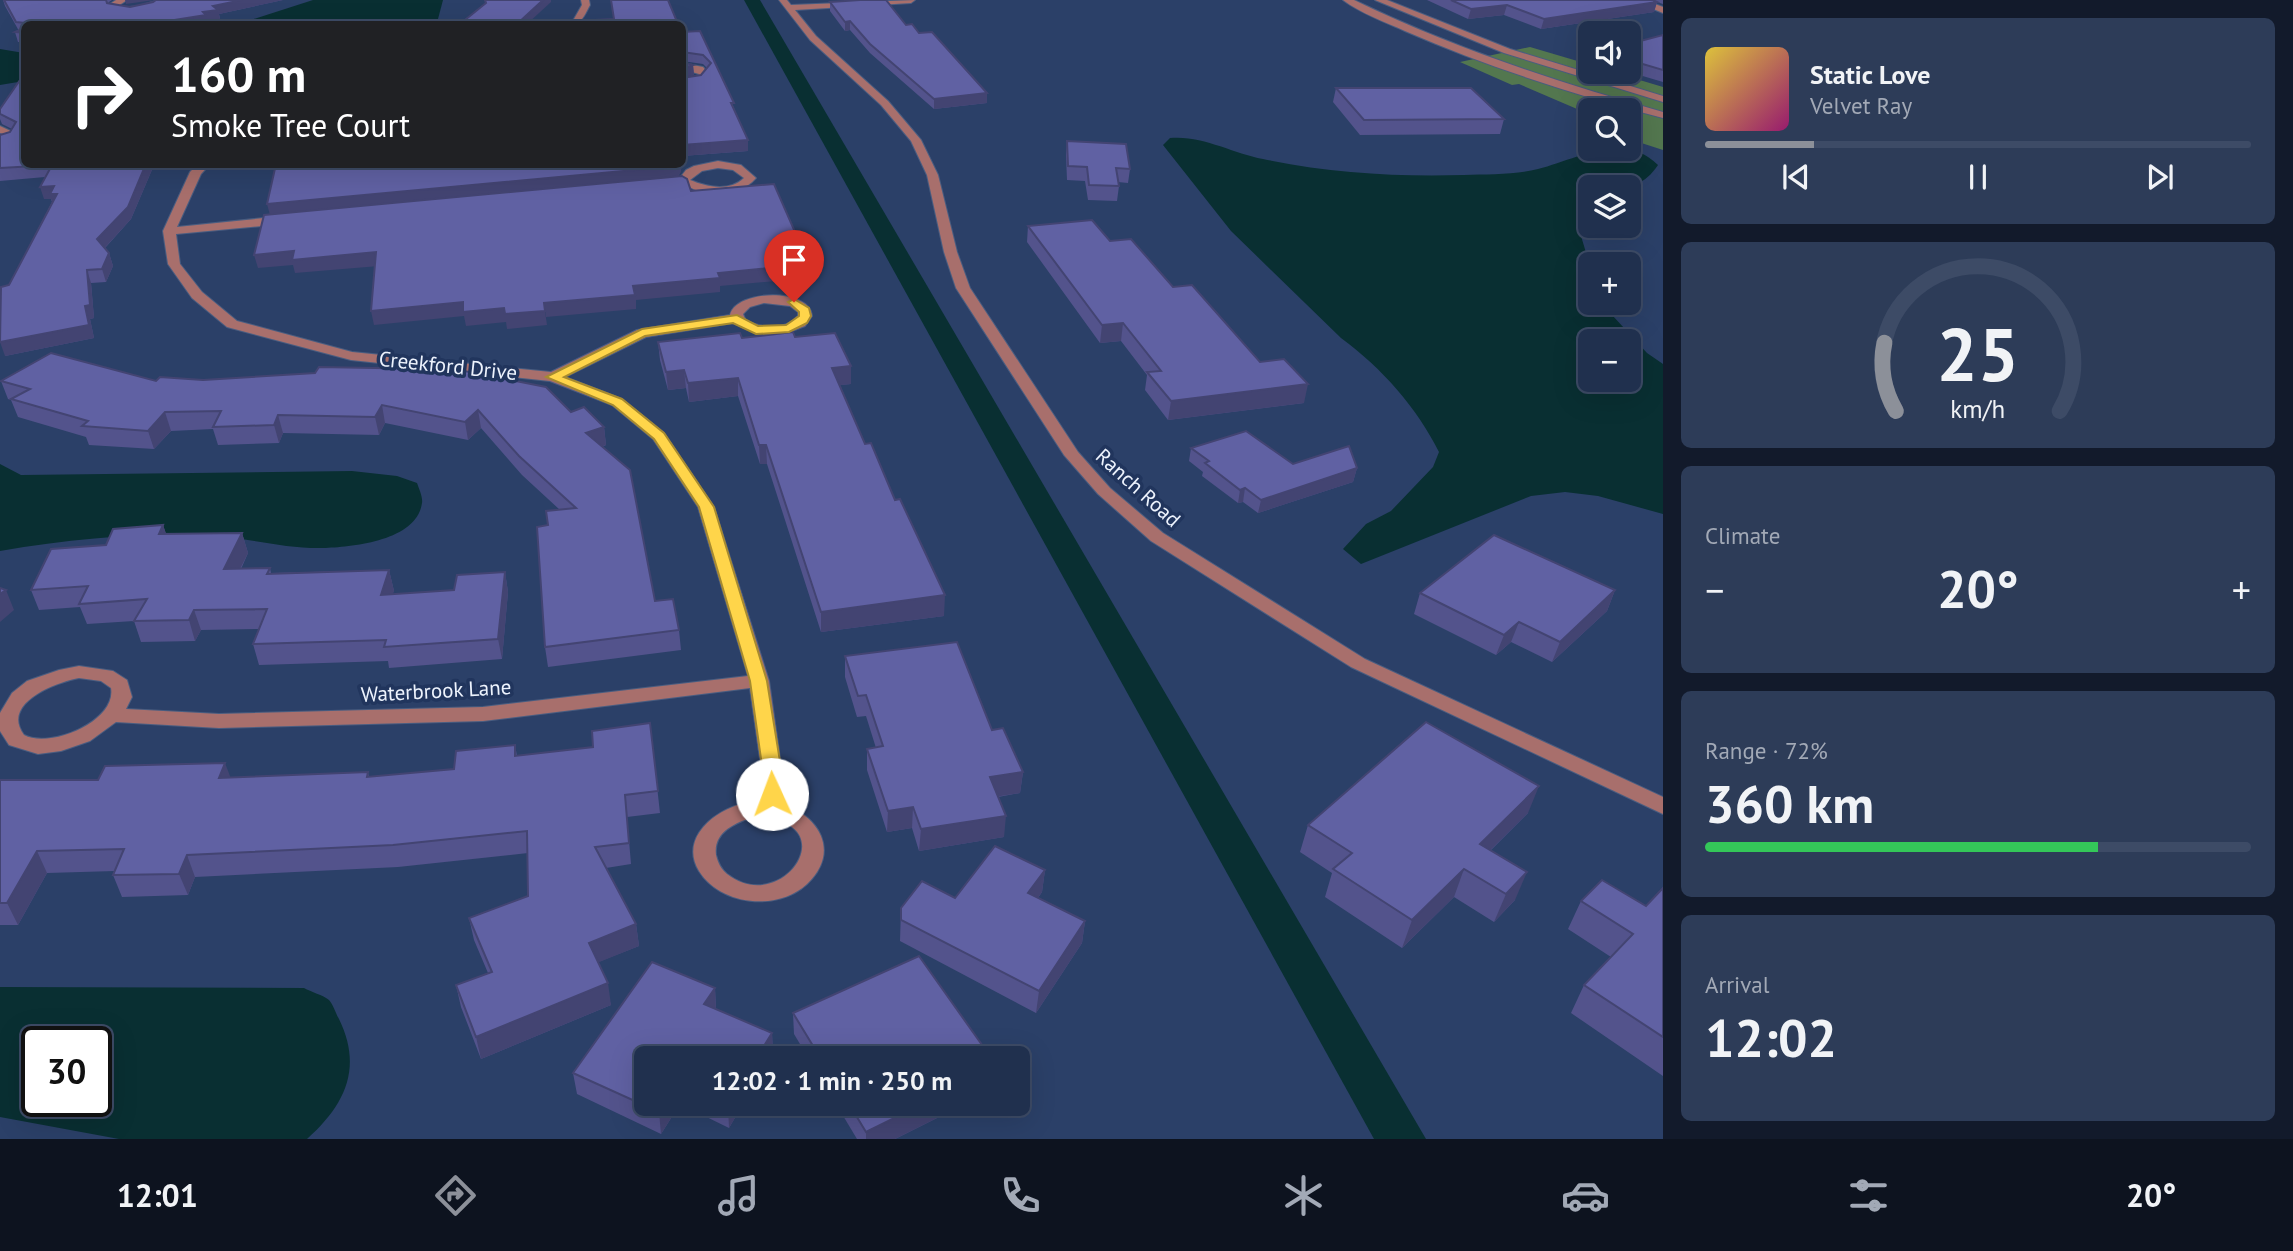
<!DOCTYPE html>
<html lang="en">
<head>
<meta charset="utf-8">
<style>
  body { margin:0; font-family:"PT Sans",sans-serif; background:#2d3c58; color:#f1f3f6; height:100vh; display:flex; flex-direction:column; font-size:26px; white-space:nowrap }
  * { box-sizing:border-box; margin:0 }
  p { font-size:23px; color:#a2a9b6 }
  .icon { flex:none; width:38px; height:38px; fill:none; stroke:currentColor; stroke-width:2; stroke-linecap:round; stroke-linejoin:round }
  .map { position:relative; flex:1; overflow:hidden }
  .details { display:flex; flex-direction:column; gap:18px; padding:18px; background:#121a2b; width:630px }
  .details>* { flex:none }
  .banner { position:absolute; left:21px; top:21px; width:665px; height:147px; border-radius:10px; box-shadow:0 7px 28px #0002,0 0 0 2px #3d4b66; background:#202124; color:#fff; overflow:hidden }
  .tools { position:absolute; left:1578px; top:21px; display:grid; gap:14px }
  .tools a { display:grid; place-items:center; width:63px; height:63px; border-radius:10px; background:#20304e; box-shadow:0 7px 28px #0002,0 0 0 2px #3d4b66; font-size:35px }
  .speed { position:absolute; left:21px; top:1026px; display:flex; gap:14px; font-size:35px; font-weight:700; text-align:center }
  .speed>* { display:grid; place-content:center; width:91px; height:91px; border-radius:50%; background:#20304e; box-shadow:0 7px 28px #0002,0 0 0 2px #3d4b66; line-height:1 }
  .speed .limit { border:4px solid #111; border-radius:10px; background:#fff; color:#111 }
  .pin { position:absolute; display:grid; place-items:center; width:60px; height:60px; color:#fff; margin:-72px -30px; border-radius:50% 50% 50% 0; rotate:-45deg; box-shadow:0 0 7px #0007 }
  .pin .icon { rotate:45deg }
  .me { position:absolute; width:77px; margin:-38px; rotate:358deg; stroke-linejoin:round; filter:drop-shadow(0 0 5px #0008) }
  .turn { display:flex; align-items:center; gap:24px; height:147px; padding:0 35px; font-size:32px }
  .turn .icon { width:91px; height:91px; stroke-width:2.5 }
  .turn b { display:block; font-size:49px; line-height:60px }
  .big { font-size:52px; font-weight:700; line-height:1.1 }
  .details .tile { flex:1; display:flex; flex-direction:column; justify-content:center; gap:10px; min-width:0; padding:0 24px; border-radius:10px; background:#2d3c58 }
  .details .dial { align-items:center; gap:0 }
  .dial svg { height:182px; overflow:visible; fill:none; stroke:#3d4b66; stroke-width:7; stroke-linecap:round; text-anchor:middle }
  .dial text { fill:#f1f3f6; stroke:none }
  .song { display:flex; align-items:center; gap:21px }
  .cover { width:84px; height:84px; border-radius:10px; background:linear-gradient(135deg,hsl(50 70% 55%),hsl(320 70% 35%)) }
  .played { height:7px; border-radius:4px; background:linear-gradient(90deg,#8c9099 20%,#3d4b66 20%) }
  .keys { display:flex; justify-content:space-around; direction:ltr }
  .heat { display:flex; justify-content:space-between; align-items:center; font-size:38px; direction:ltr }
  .charge { height:10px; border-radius:5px; background:linear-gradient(90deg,#34c759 72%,#3d4b66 0) }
  .trip { position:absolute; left:634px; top:1046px; width:396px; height:70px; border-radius:10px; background:#20304e; box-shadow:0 7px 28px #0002,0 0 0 2px #3d4b66; font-weight:700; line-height:70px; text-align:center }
  .menu { display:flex; height:112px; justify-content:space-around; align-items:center; background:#0d131f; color:#a2a9b6 }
  .menu .icon { width:49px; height:49px }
  .menu .current { color:#8c9099 }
  .menu b { font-size:32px; color:#f1f3f6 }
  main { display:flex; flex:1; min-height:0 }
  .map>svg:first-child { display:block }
  .green { fill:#53774f }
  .water { fill:#092f32; fill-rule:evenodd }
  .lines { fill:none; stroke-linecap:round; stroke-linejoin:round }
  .canal { fill:#092f32; fill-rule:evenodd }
  .minor-casing { stroke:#4a5d80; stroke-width:2 }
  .minor { fill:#a86f6c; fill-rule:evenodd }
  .wall { fill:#53538c }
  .shaded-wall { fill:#434472 }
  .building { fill:#6061a3; stroke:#434472; stroke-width:2 }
  .route { fill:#ffd54a; stroke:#a68a30; stroke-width:2 }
  .labels { text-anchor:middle; stroke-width:7; stroke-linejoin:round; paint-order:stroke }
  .street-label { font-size:21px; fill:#edf3fd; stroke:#21355d }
</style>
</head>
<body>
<main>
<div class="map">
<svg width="1663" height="1139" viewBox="0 0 1663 1139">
  <rect width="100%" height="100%" fill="#2b4068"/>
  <path class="green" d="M1530 47 1591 65V72H1613L1663 87V150L1629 139V110H1591V115L1519 84 1512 85 1460 62Z"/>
  <g class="water">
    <path d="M313 0H443L438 19 423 24H238Z"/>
    <path d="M0 49 24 53V81L0 85Z"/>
    <path d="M1170 138C1202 135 1232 153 1263 159 1330 173 1396 177 1464 175 1488 174 1515 175 1538 169 1576 159 1625 131 1658 165 1640 192 1620 187 1591 187V225L1581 236 1591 269V303H1601L1647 353 1663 364V514L1598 496 1565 492 1531 496 1361 564 1343 549 1366 524 1391 511 1433 467 1439 452C1417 408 1382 368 1341 338L1231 231 1163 145ZM1629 341V380H1591V341Z"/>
    <path d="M0 464 21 475 352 471 397 476 417 483C419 489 423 497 422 503 417 541 352 547 323 548 279 549 235 534 190 534 125 534 64 540 0 551Z"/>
    <path d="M0 987 304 988C311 992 323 995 329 1000 333 1004 336 1014 339 1019 363 1068 345 1105 307 1139H119L0 1117ZM37 1041H96V1101H37Z"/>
  </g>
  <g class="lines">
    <path class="canal" d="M744 0H760L1426 1139H1374Z"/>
    <defs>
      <g id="minor">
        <path d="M116 0H127L118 6C142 10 148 0 165 0 152 16 129 14 111 10L110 4Z"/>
        <path d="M581 0H589L590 5C583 18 582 24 566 24L574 19 582 5Z"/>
        <path d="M779 0H787L791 5 915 0 911 3 795 10 816 36 888 101 921 140 938 175 957 252 970 288 1078 452 1110 488 1163 533 1365 659 1663 797V814L1351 667 1151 541 1098 494 1064 455 956 288 944 252 927 175 911 141 881 105 810 40Z"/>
        <path d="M1343 0H1354C1453 48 1557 82 1663 112V118C1575 95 1488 67 1405 31 1385 22 1360 13 1343 0Z"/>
        <path d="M1375 0H1387L1510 49 1663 96V102L1504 53Z"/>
        <path d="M1632 0H1644L1663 7V13Z"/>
        <path d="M682 63 703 67 709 74 701 82 682 86V80L695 78 699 74 682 69Z"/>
        <path d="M0 126 17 134 12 142 0 147V140L6 135 0 133Z"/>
        <path d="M718 161 741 165 756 178C744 192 723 196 704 193 697 192 691 186 683 186 675 185 670 189 662 184L679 179 686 170 694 166ZM718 168 733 170 744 178C729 192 707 187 690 180L702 171Z"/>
        <path d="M198 164H210L201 174 177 227 284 216 290 220 284 224 176 234 180 264 202 292 237 321 352 352 551 372 637 330 730 315C736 289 810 288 812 316L805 326 784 334 756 333 733 323 646 337 565 377 622 399 664 433 714 507 769 681 783 780 781 804C819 815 841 852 807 884 777 912 720 905 699 871 676 833 727 801 760 801L763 780 750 688 483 721 219 728 116 722 90 741 61 751 38 754 9 745 0 731V713L12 693 27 681 59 670 79 666 113 671 127 680 132 697 126 709 219 714 483 707 748 676 698 507 653 439 612 405 550 381 351 360 227 327 192 298 168 264 163 231 190 172ZM764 303 790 306 798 312V316C785 331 763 328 746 321L743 314 750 307ZM79 678 101 681 111 688C117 721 50 749 24 735 0 703 57 682 79 678ZM753 817C850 818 783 918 727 874 721 869 718 863 716 855 713 832 735 823 753 817Z"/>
      </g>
    </defs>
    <use href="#minor" class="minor-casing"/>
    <use href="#minor" class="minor"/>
  </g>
  <g class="wall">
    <path d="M3 0H112L109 2V3L130 7 153 2 156 0H283L219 14 220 19 208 21V23L202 24H24V42H18L15 32 19 31 5 6Z"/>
    <path d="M1427 0H1663V4L1657 2 1654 12 1541 29 1504 15 1468 19Z"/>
    <path d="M830 2 906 25 919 33 987 93V103L934 109 870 53 850 30 845 31 830 11Z"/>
    <path d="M700 31 748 140V151L682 156V62L693 65 694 75 684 77 701 75 707 68 703 64 682 61V32Z"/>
    <path d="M1663 35V82L1629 72V44Z"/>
    <path d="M20 80 24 164H163L154 165 131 219 105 248 109 253 113 266 106 282 91 283 94 318 90 319 94 338 5 356 9 285 52 202 51 199H44L45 177 0 181V134V135L10 132 12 129 2 124 0 119V109Z"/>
    <path d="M1336 88 1504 119 1500 134 1360 135 1333 102Z"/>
    <path d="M1067 141 1130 169 1128 183 1118 182 1119 186 1117 201 1088 200 1085 181 1067 180 1066 155Z"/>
    <path d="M1028 226 1110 241 1173 287 1260 362 1304 403 1168 420 1145 390 1147 375 1121 341 1100 343 1027 242Z"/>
    <path d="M795 337 851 366V384L840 385 865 444 944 616 821 632 767 464H760L738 396 689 402 686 388 668 390 660 360 658 342 742 338Z"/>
    <path d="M1 381H156L571 412 604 427 606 445 602 447 655 601 679 630 681 650 548 667 545 647 548 525 560 510 522 475 481 428 468 440 385 423 379 435 283 433 279 443 218 445 213 429 171 431 154 449 89 445 86 437 18 417 11 400 8 399Z"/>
    <path d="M1191 448 1293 464 1357 468 1353 482 1258 513 1243 502 1238 503 1202 476 1203 472 1189 461Z"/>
    <path d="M163 525 166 534 242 533 248 553 241 569 270 568 271 573 389 570 394 591 392 594 454 590 505 572 508 592 502 659 389 668 388 661 259 665 253 644 259 629 201 630 195 641 141 642 134 621 87 624 80 607 39 610 31 590 106 545Z"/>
    <path d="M1615 590 1607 611 1552 662 1511 642 1496 655 1414 614 1420 593Z"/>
    <path d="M845 656 992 730 1023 772 1020 793 998 797 1004 837 919 851 912 828 887 832 867 770V749L876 748 866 716 857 717 845 677Z"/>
    <path d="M650 723 660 813 627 817 631 864 606 868 636 924 639 946 598 962 611 1005 481 1059 461 1007 456 985 488 973 474 940 469 918 528 896V853L398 867 195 877 188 895 122 897 113 875 115 871 47 873 18 925H0V780L231 778 368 772 369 777 454 769 515 745 517 756 593 747Z"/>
    <path d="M1528 813 1491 850 1515 900 1494 922 1454 897 1402 948 1325 897 1332 873 1300 852 1308 825Z"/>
    <path d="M1045 870 1042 892 1038 898 1085 921 1082 943 1036 1013 900 941 901 908 955 898Z"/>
    <path d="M1663 888V1076L1571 1013 1584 985 1611 957 1568 929 1581 901 1646 906Z"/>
    <path d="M715 988 716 1009 772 1033 773 1055 770 1059H646V1104H743L729 1128 680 1104 661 1134 577 1094 573 1073Z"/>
    <path d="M793 1013 992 1059H809L794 1034Z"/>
    <path d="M836 1104H965L895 1139H857Z"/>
  </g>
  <g class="shaded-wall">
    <path d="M125 0H154L126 4Z"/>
    <path d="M242 0H283L219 14 220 19 208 21V23L202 24H149L203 12 213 6Z"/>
    <path d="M543 0H551V2L527 24H517Z"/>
    <path d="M1657 2 1654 12 1541 29 1544 19Z"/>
    <path d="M1507 5 1504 15 1468 19 1471 9Z"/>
    <path d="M850 21V30L845 31V22Z"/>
    <path d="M693 65 694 75 682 78V68Z"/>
    <path d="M987 93V103L934 109V99Z"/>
    <path d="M748 140V151L682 156V145Z"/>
    <path d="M146 164 154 165 131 219 101 252 97 239Z"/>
    <path d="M681 164V172L678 177 270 215 267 204Z"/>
    <path d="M54 186 57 194 54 206 51 199H44L40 187Z"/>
    <path d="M294 251 376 252 379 266 295 273 293 265 258 268 254 255Z"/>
    <path d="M109 253 113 266 106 282 102 269Z"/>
    <path d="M809 264 810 278 720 286V292L636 300V309L546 317 544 303 633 286 718 273Z"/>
    <path d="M87 270 91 283 94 318 90 319 94 338 5 356 0 342Z"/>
    <path d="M463 302 545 311 547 325 507 329 506 322 466 326 464 316 374 325 371 311Z"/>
    <path d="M1123 323 1121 341 1100 343 1102 325Z"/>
    <path d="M851 366V384L832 386V368Z"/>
    <path d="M684 370 686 388 668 390 666 372Z"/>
    <path d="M738 378V396L689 402 688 383Z"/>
    <path d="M1308 384 1304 403 1168 420 1171 401Z"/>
    <path d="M382 405 385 423 379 435 375 417Z"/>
    <path d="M478 410 481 428 468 440 465 422Z"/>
    <path d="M165 412 171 431 154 449 148 431Z"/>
    <path d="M278 415 283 433 279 443 274 425Z"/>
    <path d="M604 427 606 445 588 451 586 433Z"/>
    <path d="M759 445H766L767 464H760Z"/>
    <path d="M1357 468 1353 482 1258 513 1261 500Z"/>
    <path d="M1245 488 1243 502 1238 503 1240 490Z"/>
    <path d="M163 525 170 545 159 534Z"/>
    <path d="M242 533 248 553 230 589 224 569Z"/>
    <path d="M389 570 394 591 386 615 381 595Z"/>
    <path d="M505 572 508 592 502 659 498 639Z"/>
    <path d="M6 590 14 610 0 622V594Z"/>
    <path d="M1615 590 1607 611 1552 662 1560 642Z"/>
    <path d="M945 595 944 616 821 632V612Z"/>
    <path d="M194 610 201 630 195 641 189 620Z"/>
    <path d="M1519 622 1511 642 1496 655 1504 635Z"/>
    <path d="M225 763 233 784 219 778Z"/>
    <path d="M1023 772 1020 793 988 798 990 777Z"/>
    <path d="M1539 786 1528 813 1469 871 1480 844Z"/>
    <path d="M913 807 912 828 887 832 888 811Z"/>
    <path d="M1006 816 1004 837 919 851 921 829Z"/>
    <path d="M37 851 47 873 18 925 7 903Z"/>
    <path d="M187 855 195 877 188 895 179 874Z"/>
    <path d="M1464 869 1454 897 1402 948 1412 920Z"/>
    <path d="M1045 870 1042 892 1026 915 1028 893Z"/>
    <path d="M1527 872 1515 900 1494 922 1506 894Z"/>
    <path d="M1085 921 1082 943 1036 1013 1039 991Z"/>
    <path d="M636 924 639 946 592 965 589 943Z"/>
    <path d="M608 983 611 1005 481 1059 476 1037Z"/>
    <path d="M715 988 716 1010 704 1004Z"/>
    <path d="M772 1033 773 1055 770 1059H756Z"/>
    <path d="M664 1104H680L661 1134 659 1112Z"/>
    <path d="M729 1104H743L729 1128 728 1106Z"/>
    <path d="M923 1104H965L895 1139H866V1132Z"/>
  </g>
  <g class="building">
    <path d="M4 0H106L107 3 130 7 153 2 156 0H242L213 6 218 10 203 12 206 15 149 24H35H36L16 22Z"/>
    <path d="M485 0H543L517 24H460L486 3Z"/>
    <path d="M611 0H668L678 24H517L614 19Z"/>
    <path d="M860 0H886L906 25 912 24 919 33 932 32 987 93 934 99 870 44 850 21 845 22 830 2Z"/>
    <path d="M1451 0H1653L1657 2 1544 19 1507 5 1471 9Z"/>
    <path d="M24 28V33L15 32Z"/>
    <path d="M700 31 734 103H731L748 140 682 145V78L701 75 711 63 703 55 682 52V32Z"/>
    <path d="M1663 35V70L1629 60V44Z"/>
    <path d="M682 62 693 65 682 68Z"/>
    <path d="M20 80H24V164H146L128 207 97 239 109 253 102 269 87 270 90 305 85 306 89 325 0 342 1 287 9 285 57 194H50L54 186 40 187 52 165 0 168V135L10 132 16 122 0 114V109Z"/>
    <path d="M1336 88H1471L1504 119 1364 120Z"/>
    <path d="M1067 141 1126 144 1130 169 1116 168 1119 186 1089 185 1087 167 1068 166Z"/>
    <path d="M276 164H678L677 166 267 204Z"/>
    <path d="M682 176 687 179 691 191 774 184 809 264 718 273 720 278 633 286 635 295 544 303 545 311 505 314 504 308 463 312V302L371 311 376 252 292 260 294 251 254 255 264 215Z"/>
    <path d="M1092 220 1110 241 1131 239 1173 287 1192 285 1260 362 1284 359 1308 384 1171 401 1147 372 1161 371 1123 323 1102 325 1028 226Z"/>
    <path d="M793 332 795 337 835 333 851 366 832 368 865 444 871 443 895 500 900 499 945 595 821 612 766 445H759L738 378 688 383 684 370 666 372 658 342 740 333 742 338Z"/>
    <path d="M51 353 156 381 160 377 203 380 315 373 319 367 430 369 434 365 546 387 571 412 584 407 604 427 586 433 630 470 655 601 673 599 679 630 545 647 537 527 548 525 546 511 576 508 519 456 478 410 465 422 382 405 375 417 278 415 274 425 213 427 221 411 165 412 148 431 82 426 88 421 11 399 30 389 1 381Z"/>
    <path d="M1246 431 1293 464 1349 446 1357 468 1261 500 1245 488 1240 490 1205 463 1209 461 1191 448Z"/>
    <path d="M163 525 159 534 242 533 224 569 270 568 267 574 389 570 381 595 454 590 457 575 505 572 498 639 384 647 386 640 253 644 267 609 194 610 189 620 134 621 147 599 79 604 88 586 31 590 51 549 106 545 113 529Z"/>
    <path d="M1494 535 1615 590 1560 642 1519 622 1504 635 1420 593Z"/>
    <path d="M0 588 6 590 0 594Z"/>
    <path d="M957 642 992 730 1003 728 1023 772 990 777 1006 816 921 829 913 807 888 811 867 749 883 746 866 695 858 696 845 656Z"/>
    <path d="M1426 722 1539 786 1480 844 1527 872 1506 894 1464 869 1412 920 1333 869 1352 853 1308 825Z"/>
    <path d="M650 723 658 791 625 795 629 843 595 847 636 924 589 943 608 983 476 1037 456 985 492 972 469 918 528 896 527 831 393 845 187 855 179 874 113 875 124 849 37 851 7 903H0V780H98L105 766 225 763 219 778 368 772 367 777 454 769 456 751 515 745V756L593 747 592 731Z"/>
    <path d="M995 846 1045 870 1028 893 1085 921 1039 991 901 920V908L922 881 955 898Z"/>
    <path d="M1602 880 1646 906 1663 888V1037L1584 985 1633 934 1581 901Z"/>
    <path d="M919 956 992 1059H821L793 1013Z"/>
    <path d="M652 962 715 988 704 1004 772 1033 756 1059H646V1104H664L659 1112 573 1073Z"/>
    <path d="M849 1104H923L866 1132Z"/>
  </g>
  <path class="route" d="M794 299 809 308 811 316 807 323 789 332 756 334 733 323 645 336 564 377 622 399 664 433 714 507 767 681 783 780 778 799H765L762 794 764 780 750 681 699 507 654 439 613 405 546 377 642 329 737 315 758 326 786 325 799 316V312L788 302Z"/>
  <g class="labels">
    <g class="street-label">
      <text transform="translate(448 366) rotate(6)" y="7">Creekford Drive</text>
      <text transform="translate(1138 488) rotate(42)" y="7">Ranch Road</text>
      <text transform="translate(436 691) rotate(-3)" y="7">Waterbrook Lane</text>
    </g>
  </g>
</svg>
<div class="tools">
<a><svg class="icon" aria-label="sound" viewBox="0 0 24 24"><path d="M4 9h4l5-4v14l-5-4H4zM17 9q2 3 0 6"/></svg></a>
<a><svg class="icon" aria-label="search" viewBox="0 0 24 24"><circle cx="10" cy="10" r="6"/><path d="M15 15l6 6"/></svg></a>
<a><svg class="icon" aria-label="layers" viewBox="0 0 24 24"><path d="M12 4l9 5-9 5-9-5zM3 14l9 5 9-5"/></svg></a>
<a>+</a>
<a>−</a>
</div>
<div class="speed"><div class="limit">30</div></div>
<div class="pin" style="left:794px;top:302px;background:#d93025"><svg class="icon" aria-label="arrive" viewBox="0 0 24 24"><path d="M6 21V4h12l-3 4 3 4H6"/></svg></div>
<svg class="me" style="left:772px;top:794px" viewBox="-20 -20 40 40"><circle r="19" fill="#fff"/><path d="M0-13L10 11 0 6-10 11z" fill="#ffd54a"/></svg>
<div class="trip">12:02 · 1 min · 250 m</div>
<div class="banner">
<div class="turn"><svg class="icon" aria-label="right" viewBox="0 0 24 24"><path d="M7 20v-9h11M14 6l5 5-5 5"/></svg><div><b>160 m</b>Smoke Tree Court</div></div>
</div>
</div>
<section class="details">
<div class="tile">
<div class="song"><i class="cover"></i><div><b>Static Love</b><p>Velvet Ray</p></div></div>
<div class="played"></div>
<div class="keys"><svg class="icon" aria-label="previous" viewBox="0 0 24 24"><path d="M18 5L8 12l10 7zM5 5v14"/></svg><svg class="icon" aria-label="pause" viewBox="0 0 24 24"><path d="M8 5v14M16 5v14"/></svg><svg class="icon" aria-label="next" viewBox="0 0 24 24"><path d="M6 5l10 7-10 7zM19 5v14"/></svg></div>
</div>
<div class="tile dial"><svg viewBox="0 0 100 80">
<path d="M14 69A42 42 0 1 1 86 69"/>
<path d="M14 69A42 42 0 0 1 9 39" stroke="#8c9099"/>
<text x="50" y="56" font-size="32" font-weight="700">25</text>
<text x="50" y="72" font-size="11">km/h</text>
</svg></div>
<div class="tile"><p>Climate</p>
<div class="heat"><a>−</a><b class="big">20°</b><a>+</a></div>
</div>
<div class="tile"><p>Range · 72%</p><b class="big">360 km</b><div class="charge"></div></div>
<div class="tile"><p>Arrival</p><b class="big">12:02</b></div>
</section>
</main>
<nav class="menu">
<b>12:01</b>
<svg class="icon current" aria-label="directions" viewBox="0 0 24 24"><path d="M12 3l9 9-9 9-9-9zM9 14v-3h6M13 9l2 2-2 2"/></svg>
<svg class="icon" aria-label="music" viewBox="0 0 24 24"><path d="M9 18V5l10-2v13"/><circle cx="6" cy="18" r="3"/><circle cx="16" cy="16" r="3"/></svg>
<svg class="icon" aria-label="phone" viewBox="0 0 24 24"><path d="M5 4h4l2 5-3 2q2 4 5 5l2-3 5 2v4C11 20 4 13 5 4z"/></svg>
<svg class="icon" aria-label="climate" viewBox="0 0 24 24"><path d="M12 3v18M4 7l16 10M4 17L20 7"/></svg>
<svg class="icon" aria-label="car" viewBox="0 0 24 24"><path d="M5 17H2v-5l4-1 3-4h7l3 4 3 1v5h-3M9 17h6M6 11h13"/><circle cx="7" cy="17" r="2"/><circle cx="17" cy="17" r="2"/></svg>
<svg class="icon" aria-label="filters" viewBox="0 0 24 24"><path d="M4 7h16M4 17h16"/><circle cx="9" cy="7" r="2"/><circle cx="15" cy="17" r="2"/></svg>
<b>20°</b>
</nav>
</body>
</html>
